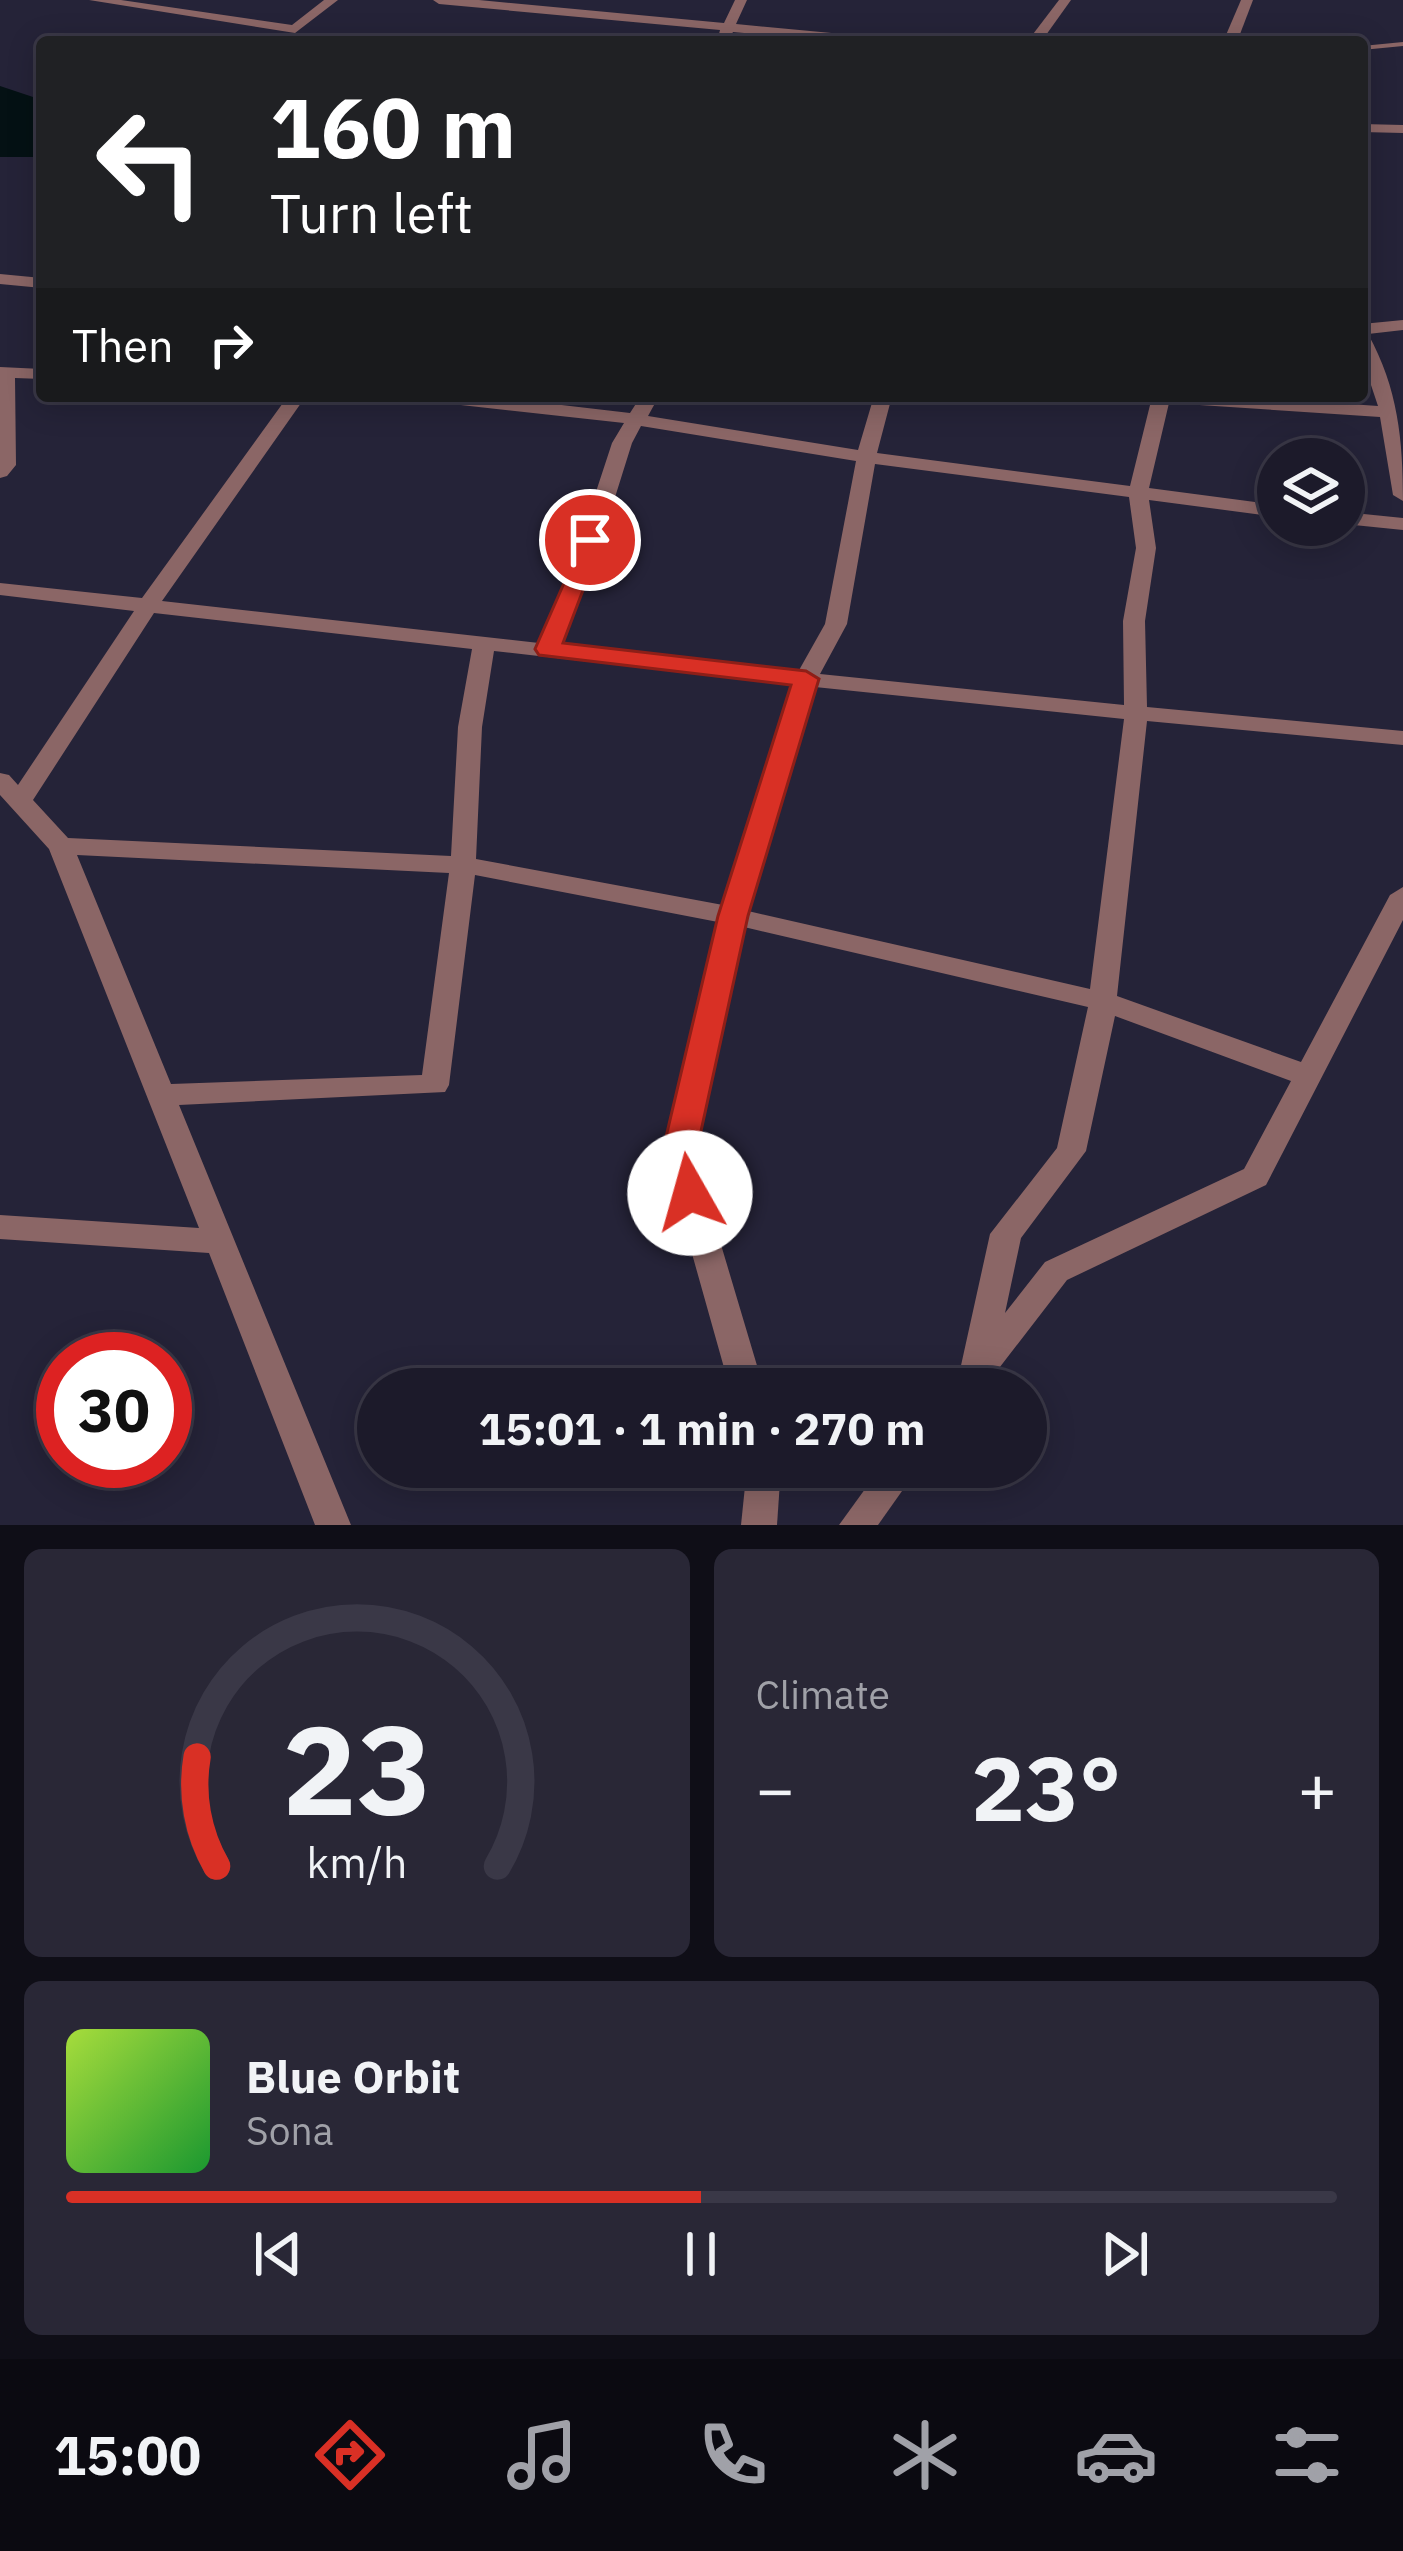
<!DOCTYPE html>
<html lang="en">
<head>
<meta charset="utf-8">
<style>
  body { margin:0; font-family:"IBM Plex Sans",sans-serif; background:#292736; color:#f1f3f6; height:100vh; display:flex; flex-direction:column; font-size:45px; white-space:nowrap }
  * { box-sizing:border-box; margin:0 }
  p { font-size:39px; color:#a0a1a8 }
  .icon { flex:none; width:66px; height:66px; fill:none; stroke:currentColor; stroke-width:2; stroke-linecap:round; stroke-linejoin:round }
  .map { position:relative; height:1525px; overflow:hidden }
  .details { display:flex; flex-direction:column; gap:24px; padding:24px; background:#0f0e17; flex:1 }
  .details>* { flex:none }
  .guide { position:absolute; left:36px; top:36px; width:1332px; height:366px; border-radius:12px; box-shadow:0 6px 30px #0003,0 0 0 3px #3a3847; background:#202124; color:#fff; overflow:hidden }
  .fabs { position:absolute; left:1257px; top:438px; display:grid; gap:24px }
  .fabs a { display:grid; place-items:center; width:108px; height:108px; border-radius:50%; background:#1c1a2a; box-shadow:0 6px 30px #0003,0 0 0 3px #3a3847; font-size:60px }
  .speed { position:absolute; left:36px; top:1332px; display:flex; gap:24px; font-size:60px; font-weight:700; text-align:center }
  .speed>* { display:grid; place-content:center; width:156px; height:156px; border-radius:50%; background:#1c1a2a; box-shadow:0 6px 30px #0003,0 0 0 3px #3a3847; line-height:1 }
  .speed .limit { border:18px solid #d22; background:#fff; color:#111 }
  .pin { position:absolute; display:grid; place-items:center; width:102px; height:102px; color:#fff; margin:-51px; border:6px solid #fff; border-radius:50%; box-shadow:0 3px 12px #0007 }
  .me { position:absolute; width:132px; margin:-66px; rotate:353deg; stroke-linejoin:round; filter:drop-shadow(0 0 9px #0008) }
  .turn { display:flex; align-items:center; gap:42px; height:252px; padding:0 36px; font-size:54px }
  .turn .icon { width:156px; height:156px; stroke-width:2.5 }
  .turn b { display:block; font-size:84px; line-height:102px }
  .then { display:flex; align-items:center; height:114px; padding:0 36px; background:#0003; gap:24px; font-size:45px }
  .big { font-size:90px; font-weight:800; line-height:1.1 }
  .details .tile { flex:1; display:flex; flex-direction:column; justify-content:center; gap:18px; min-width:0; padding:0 42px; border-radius:18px; background:#292736 }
  .details .dial { align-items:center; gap:0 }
  .dial svg { height:312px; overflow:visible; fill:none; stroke:#3a3847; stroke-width:7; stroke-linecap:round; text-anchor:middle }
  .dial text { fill:#f1f3f6; stroke:none }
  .song { display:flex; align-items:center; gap:36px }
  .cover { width:144px; height:144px; border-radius:18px; background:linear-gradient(135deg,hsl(80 70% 55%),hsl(130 70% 35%)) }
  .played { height:12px; border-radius:6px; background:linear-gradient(90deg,#d93025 50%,#3a3847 50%) }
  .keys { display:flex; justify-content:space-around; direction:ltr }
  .heat { display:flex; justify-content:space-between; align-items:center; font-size:66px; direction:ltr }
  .details .tiles { flex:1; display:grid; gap:24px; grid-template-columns:1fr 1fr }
  .tile:last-child { grid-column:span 2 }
  .trip { position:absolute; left:357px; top:1368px; width:690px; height:120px; border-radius:60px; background:#1c1a2a; box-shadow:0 6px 30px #0003,0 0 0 3px #3a3847; font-weight:800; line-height:120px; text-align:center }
  .dock { display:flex; height:192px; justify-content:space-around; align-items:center; background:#0b0a11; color:#a0a1a8 }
  .dock .icon { width:84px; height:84px }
  .dock .on { color:#d93025 }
  .dock b { font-size:54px; color:#f1f3f6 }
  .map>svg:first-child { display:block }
  .water { fill:#041114 }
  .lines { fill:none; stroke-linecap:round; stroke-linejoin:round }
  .lane { fill:#8b6666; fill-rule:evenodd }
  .street { fill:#8b6666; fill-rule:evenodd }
  .route { fill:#d93025; stroke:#8d1f18; stroke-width:3 }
</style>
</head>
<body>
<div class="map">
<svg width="1403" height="1525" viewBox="0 0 1403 1525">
  <rect width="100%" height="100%" fill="#252338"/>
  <path class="water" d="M0 86 42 100V157H0Z"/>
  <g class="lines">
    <path class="lane" d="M1403 42V46L1362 50V46Z"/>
    <g class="street">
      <path d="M89 0H121L292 25 324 0H338L295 33Z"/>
      <path d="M433 0H479L724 23 735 0H747L736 24 885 38 892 42H843L733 32 727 42H717L720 30 439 4Z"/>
      <path d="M1059 0H1071L1041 42H1027Z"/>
      <path d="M1241 0H1253L1237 42H1223Z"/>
      <path d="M1362 124 1403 125V133L1362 132Z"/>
      <path d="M0 274 42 278V288L0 284Z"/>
      <path d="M1403 320V330L1368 334C1398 388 1403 440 1403 501L1393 495 1380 417 1169 403 1149 488 1278 505V517L1149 500 1156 548 1145 621 1147 707 1403 731V745L1147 721 1117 996 1301 1062 1390 895 1403 887V920L1266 1185 1067 1280 983 1389H947L960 1370 990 1234 1057 1148 1088 1007 744 927 694 1154 764 1389H730L664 1154 718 922 475 875 449 1085 445 1092 179 1105 351 1525H315L209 1253 0 1239V1215L199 1228 49 849 0 795V773L9 775 18 785 134 611 0 595V583L142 598 288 396H306L162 601 539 643 569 574 612 443 624 423 434 402 425 396H484L630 413 641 396H659L648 416 858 450 874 396H892L877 453 1130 486 1151 401 1144 396H1235L1378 406 1362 358V324ZM641 426 856 461 825 624 798 672 561 645 591 574 632 443ZM875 464 1129 497 1136 548 1123 621 1124 705 820 674 847 624ZM154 613 472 649 458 727 451 856 68 838 33 800ZM494 651 793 685 723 905 476 859 482 727ZM815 687 1124 719 1090 989 748 911ZM77 855 449 873 422 1075 171 1084ZM1115 1016 1291 1081 1244 1169 1045 1262 1005 1313 1021 1238 1086 1151Z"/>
      <path d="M0 367 42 369V379L15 378 16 465 7 476 0 478Z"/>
      <path d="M1344 512 1403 518V530L1344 524Z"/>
      <path d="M747 1467H781L777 1525H741Z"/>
      <path d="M881 1467H919L878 1525H839Z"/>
    </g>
  </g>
  <path class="route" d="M590 533 602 540 563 643 806 671 819 679 748 916 696 1154 708 1193 703 1203 690 1207 678 1203 662 1154 718 916 791 685 539 655 535 649 568 574 578 540Z"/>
</svg>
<div class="fabs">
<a><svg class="icon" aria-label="layers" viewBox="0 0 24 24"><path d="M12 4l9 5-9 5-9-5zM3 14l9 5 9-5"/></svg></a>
</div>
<div class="speed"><div class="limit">30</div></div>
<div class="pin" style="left:590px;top:540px;background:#d93025"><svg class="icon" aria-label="arrive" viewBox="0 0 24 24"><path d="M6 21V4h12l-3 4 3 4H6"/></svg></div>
<svg class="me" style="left:690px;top:1193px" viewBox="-20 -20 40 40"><circle r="19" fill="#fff"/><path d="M0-13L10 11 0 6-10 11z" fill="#d93025"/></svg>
<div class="trip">15:01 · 1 min · 270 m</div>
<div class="guide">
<div class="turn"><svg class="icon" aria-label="left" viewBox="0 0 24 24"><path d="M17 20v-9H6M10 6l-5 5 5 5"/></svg><div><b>160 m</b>Turn left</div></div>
<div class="then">Then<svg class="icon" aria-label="right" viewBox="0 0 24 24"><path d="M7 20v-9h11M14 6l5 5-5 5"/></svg></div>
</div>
</div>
<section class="details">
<div class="tiles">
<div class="tile dial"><svg viewBox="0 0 100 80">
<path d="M14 69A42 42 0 1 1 86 69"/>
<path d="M14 69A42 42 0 0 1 9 41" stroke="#d93025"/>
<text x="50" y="56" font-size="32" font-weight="700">23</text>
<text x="50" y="72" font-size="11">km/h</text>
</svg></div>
<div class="tile"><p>Climate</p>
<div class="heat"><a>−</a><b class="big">23°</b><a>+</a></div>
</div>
<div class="tile">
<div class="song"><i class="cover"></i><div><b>Blue Orbit</b><p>Sona</p></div></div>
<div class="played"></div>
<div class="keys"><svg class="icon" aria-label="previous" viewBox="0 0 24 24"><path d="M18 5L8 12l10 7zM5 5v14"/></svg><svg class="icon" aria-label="pause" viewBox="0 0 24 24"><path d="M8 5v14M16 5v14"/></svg><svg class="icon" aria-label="next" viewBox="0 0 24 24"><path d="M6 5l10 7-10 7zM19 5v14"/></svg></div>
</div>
</div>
</section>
<nav class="dock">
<b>15:00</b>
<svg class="icon on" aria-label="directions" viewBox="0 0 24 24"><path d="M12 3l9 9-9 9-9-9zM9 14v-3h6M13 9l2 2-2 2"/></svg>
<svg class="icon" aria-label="music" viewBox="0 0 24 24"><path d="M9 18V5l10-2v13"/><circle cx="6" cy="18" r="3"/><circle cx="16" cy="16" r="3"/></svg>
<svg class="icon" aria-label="phone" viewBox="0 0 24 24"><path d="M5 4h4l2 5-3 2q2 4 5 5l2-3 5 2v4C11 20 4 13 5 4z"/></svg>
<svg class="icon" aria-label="climate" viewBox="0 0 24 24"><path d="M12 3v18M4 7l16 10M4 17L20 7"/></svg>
<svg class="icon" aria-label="car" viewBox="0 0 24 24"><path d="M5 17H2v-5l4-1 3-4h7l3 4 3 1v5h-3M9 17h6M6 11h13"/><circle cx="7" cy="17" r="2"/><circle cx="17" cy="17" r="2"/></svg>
<svg class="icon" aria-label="filters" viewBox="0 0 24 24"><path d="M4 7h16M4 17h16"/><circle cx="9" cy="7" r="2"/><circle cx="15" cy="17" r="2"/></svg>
</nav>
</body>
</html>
